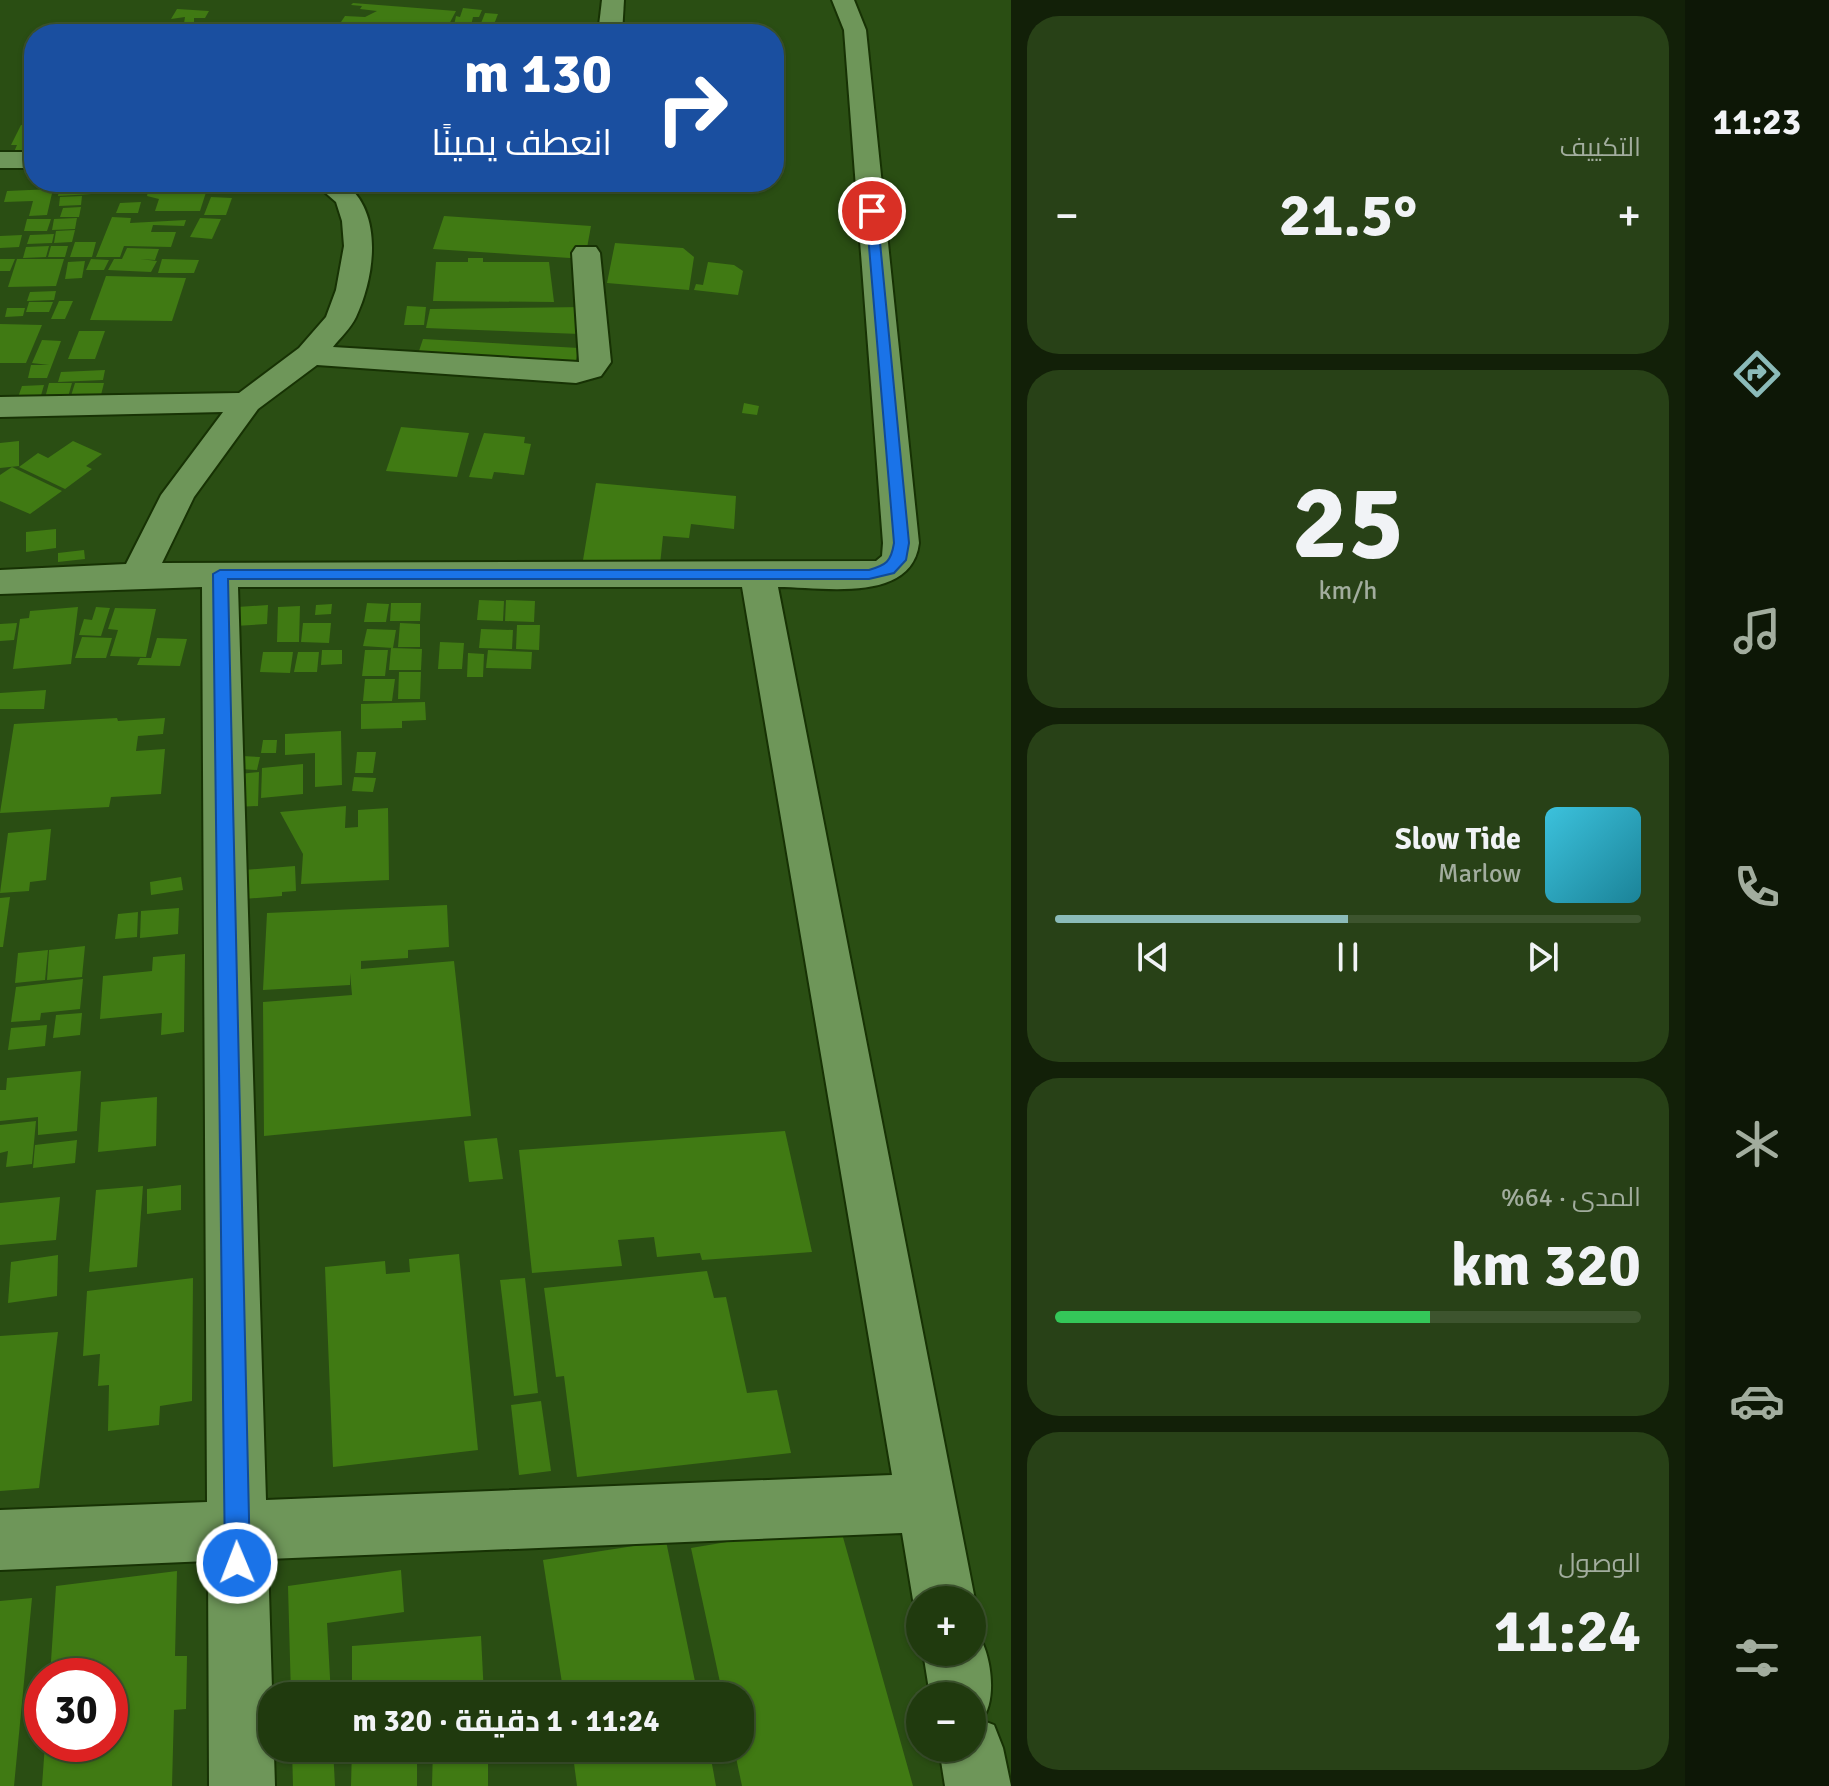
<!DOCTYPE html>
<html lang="ar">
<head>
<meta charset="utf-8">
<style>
  body { margin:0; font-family:Signika,Cairo,sans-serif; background:#284117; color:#f1f3f6; direction:rtl; height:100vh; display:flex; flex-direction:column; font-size:30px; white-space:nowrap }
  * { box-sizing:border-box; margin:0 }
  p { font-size:26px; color:#a2ad9e }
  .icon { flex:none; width:44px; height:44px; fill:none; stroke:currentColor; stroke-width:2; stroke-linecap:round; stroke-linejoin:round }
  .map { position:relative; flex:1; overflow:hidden; direction:ltr }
  .panel { display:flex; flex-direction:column; gap:16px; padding:16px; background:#122008; width:674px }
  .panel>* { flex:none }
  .guide { position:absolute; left:24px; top:24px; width:760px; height:168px; border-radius:32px; box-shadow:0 2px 6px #0004,0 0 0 2px #3d542e; direction:rtl; background:#1a4fa0; color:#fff; overflow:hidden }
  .controls { position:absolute; left:906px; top:1586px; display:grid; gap:16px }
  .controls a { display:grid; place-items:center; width:80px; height:80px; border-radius:50%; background:#203a0e; box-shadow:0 2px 6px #0004,0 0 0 2px #3d542e; font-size:40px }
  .speed { position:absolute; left:24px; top:1658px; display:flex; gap:16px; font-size:40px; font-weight:700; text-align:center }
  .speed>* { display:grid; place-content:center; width:104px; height:104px; border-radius:50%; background:#203a0e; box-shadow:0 2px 6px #0004,0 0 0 2px #3d542e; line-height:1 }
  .speed .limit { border:12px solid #d22; background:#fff; color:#111 }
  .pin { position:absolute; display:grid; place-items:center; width:68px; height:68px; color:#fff; margin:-34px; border:4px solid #fff; border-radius:50%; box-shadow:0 2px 8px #0007 }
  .me { position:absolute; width:88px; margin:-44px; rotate:359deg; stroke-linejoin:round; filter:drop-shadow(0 0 6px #0008) }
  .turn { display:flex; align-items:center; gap:28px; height:168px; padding:0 40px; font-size:36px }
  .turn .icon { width:104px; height:104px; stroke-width:2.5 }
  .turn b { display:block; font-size:56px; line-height:68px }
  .big { font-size:60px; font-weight:700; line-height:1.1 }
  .panel .card { flex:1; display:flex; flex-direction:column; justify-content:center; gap:12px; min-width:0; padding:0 28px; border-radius:32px; background:#284117 }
  .panel .dial { align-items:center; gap:0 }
  .dial b { font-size:104px; line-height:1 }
  .song { display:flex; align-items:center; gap:24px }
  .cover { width:96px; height:96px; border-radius:12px; background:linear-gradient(135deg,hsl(190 70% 55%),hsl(190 70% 35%)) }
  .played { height:8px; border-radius:4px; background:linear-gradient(90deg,#8bbbb9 50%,#3d542e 50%) }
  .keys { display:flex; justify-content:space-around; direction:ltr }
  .heat { display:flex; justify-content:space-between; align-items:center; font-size:44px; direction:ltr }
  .charge { height:12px; border-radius:6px; background:linear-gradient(90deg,#34c759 64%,#3d542e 0) }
  .trip { position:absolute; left:258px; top:1682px; width:496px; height:80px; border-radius:32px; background:#203a0e; box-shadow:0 2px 6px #0004,0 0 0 2px #3d542e; font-weight:700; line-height:80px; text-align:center; direction:rtl }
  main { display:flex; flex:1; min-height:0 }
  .tabs { display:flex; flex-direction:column; width:144px; justify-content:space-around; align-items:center; background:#0d1706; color:#a2ad9e }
  .tabs .icon { width:56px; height:56px }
  .tabs .active { color:#8bbbb9 }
  .tabs b { font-size:36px; color:#f1f3f6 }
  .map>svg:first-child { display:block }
  .building { fill:#407a13 }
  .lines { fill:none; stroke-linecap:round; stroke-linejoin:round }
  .minor-casing { stroke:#173204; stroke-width:4 }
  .minor { fill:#6e9659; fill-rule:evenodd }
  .route { fill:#1a73e8; stroke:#114b97; stroke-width:2 }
</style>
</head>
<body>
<main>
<nav class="tabs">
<b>11:23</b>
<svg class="icon active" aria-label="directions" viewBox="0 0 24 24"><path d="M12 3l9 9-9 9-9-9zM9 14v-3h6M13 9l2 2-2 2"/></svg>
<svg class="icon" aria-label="music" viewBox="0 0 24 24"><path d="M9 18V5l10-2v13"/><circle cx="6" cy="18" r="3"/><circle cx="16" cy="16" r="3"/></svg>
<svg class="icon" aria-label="phone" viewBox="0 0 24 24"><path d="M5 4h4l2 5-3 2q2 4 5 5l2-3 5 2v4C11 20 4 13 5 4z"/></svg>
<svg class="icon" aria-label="climate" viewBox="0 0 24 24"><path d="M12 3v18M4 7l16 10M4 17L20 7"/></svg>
<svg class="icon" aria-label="car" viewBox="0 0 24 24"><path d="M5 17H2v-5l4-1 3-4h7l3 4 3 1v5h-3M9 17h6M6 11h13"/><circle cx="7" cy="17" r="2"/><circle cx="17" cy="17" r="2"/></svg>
<svg class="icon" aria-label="filters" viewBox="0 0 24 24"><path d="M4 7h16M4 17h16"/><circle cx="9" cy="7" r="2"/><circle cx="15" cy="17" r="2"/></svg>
</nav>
<section class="panel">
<div class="card"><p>التكييف</p>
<div class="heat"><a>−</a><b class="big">21.5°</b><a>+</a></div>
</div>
<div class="card dial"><b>25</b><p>km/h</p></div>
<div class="card">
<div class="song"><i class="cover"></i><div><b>Slow Tide</b><p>Marlow</p></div></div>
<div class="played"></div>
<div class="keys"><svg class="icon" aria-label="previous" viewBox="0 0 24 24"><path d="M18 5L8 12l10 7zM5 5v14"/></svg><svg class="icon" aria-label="pause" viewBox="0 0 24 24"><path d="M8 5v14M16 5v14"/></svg><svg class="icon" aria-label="next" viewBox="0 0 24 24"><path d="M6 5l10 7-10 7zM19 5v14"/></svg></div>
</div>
<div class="card"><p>المدى · 64%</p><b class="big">320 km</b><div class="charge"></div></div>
<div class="card"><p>الوصول</p><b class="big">11:24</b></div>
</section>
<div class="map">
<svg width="1011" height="1786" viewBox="0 0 1011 1786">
  <rect width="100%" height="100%" fill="#2a4e13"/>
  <g class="building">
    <path d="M353 3 456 11 446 30 341 22 345 16 365 17 377 11 360 9 362 6 351 5Z"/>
    <path d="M463 8 482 10 479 17H473L470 30H453L456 16 460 17Z"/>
    <path d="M177 9 209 11 205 18H194V23H184L185 17 171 19Z"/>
    <path d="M485 13 498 14 491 32 478 31Z"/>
    <path d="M496 22 560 25 558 34H493Z"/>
    <path d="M152 28 185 30 183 34H148Z"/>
    <path d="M21 125 34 126V152H14L17 145H11Z"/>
    <path d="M47 182H66L64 186 94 185 92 194 58 196 60 185H46Z"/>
    <path d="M125 182 209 183 200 211H155L159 199 147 196 148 191H122Z"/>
    <path d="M53 189 47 215 29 216 33 201 4 202 7 191Z"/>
    <path d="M82 196 81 205 59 206 60 197Z"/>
    <path d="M211 197 232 198 226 215H204Z"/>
    <path d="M141 202 138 213H116L120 203Z"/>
    <path d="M81 207 79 217H60L63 208Z"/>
    <path d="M444 216 591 226 585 259 433 249Z"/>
    <path d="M112 217 131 218 130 223 186 220 184 226 153 225 151 232H176L171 247 124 246 120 257H96Z"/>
    <path d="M77 218 75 229 52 230 54 219Z"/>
    <path d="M200 218 221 219 212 239 190 237Z"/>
    <path d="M27 219H51L47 231H24Z"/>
    <path d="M75 230 72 242 54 243 56 231Z"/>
    <path d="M54 234 52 243 27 244 30 235Z"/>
    <path d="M22 235 19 247 0 248V236Z"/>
    <path d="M75 242H96L92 257H70Z"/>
    <path d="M615 243 683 248 694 257 689 290 607 283Z"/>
    <path d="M49 246 46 257 23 258 26 247Z"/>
    <path d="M51 246H68L65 257H48Z"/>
    <path d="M127 248 159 249 155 260 140 259 157 261 151 272 108 270 114 259H122Z"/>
    <path d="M468 258H483V262H549L554 302 433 301 436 262H468Z"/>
    <path d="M0 259H15L10 271H0Z"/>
    <path d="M17 259H64L56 286 8 287Z"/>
    <path d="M91 259 109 260 104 270H86Z"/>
    <path d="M162 259 199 260 194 273H158Z"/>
    <path d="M85 261 82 278 65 279 68 262Z"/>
    <path d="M708 262 734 265 743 271 738 295 694 290 696 284 703 285Z"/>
    <path d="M106 276 186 278 172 321 90 320Z"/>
    <path d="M56 291 54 300 27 301 30 292Z"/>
    <path d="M59 301H73L65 319H51Z"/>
    <path d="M29 302H53L49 312H26Z"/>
    <path d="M407 306 426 307 424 325H404Z"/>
    <path d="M584 307 580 334 426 328 430 309Z"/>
    <path d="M7 308H25L23 316 5 317Z"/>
    <path d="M0 324 42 325 26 363H0Z"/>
    <path d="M79 331H105L95 359H68Z"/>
    <path d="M423 339 579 348 575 364 417 357Z"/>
    <path d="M42 340 61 341 47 378H28L31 365H49L32 363Z"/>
    <path d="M105 370 103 380 58 382 61 372Z"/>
    <path d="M49 383H72L68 397 45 398Z"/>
    <path d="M75 383H104L100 399H70Z"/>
    <path d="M44 385 40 399 17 400 22 386Z"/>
    <path d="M744 403 759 406 757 415 742 413Z"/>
    <path d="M401 427 469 433 457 477 386 471Z"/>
    <path d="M484 433 525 437 524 443 531 444 524 475 494 472 492 479 469 477Z"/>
    <path d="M19 441V466L0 468V443Z"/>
    <path d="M73 441 102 454 86 466 92 469 65 489 19 467 38 453 48 458Z"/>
    <path d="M12 467 62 491 30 514 0 501V475Z"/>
    <path d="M596 483 736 496 734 529 691 524 689 538 663 536 659 574 582 566Z"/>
    <path d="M56 529V548L26 552V532Z"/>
    <path d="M84 550 85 559 58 562V553Z"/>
    <path d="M479 600 504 601 503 621 477 620Z"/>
    <path d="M506 600 535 601 534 622 505 621Z"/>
    <path d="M367 603 389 604 386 622H364Z"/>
    <path d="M391 603H421L420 621H390Z"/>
    <path d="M332 604 331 614 315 615 316 605Z"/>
    <path d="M268 605 267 624 235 626 237 607Z"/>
    <path d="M300 606 299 642H277L278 607Z"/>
    <path d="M78 607 71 664 13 669 20 619 29 618 30 611Z"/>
    <path d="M96 607 110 608 101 636 79 635 84 619 92 620Z"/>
    <path d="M115 608 156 609 146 657 110 656 118 630 108 629Z"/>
    <path d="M17 623 14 640 0 641V624Z"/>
    <path d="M303 623H331L329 643 301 642Z"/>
    <path d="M400 623 420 624V647H398Z"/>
    <path d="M517 625H540L539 650 516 649Z"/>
    <path d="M367 629 396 630 393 648 363 646Z"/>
    <path d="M481 629 513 630 512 649 479 648Z"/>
    <path d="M82 637 112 638 106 658H75Z"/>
    <path d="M157 638 187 639 180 666 137 665 140 658H151Z"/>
    <path d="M440 642 464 643 462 669H438Z"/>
    <path d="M391 648 422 649 421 670H389Z"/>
    <path d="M322 650H342V664L321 665Z"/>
    <path d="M365 650H388L385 676H362Z"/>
    <path d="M488 650 532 652 531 669 486 668Z"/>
    <path d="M263 652H293L290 673 260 672Z"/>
    <path d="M298 652H319L317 672H294Z"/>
    <path d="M468 653 484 654 483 677H467Z"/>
    <path d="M399 672H421L420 699H398Z"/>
    <path d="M365 679H395L392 701H363Z"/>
    <path d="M46 690 44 709H0V693Z"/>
    <path d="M425 702 426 720 402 721V728L361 729V704Z"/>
    <path d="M117 718 118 721 165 718 163 734 138 736 136 751 165 749 161 794 111 797 109 807 0 813 14 724Z"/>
    <path d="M341 731 342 785 315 787V753L285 755V734Z"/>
    <path d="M263 740H277L276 753H261Z"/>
    <path d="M357 752H376L373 773H355Z"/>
    <path d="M242 756 260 757 257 770 239 769Z"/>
    <path d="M303 764V794L261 798 262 768Z"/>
    <path d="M259 772 258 806 235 807 239 774Z"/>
    <path d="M354 777 376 778 373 792 352 791Z"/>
    <path d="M346 806 345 828 358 827V810L388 808 389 880 301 884 303 854 280 812Z"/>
    <path d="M51 829 46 880 30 882 29 891 0 893 8 833Z"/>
    <path d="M295 866 296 891 282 892V896L243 899 244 870Z"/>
    <path d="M181 877 183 890 151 895 150 882Z"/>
    <path d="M10 897 3 947H0V898Z"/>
    <path d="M447 905 449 947 408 950V958L361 961V969L454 961 471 1116 264 1136 263 1002 352 995 350 973V985L263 990 267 913Z"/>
    <path d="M179 908 178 934 140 938 141 911Z"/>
    <path d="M138 912 137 937 115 939 118 914Z"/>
    <path d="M85 946 82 977 47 980 49 950Z"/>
    <path d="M48 950 45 980 15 983 18 953Z"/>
    <path d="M185 954 184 1032 161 1035 162 1013 100 1019 103 976 152 971 153 957Z"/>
    <path d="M83 979 80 1009 41 1013 40 1020 11 1022 16 987Z"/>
    <path d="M82 1013 80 1035 53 1038 56 1015Z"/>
    <path d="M47 1025 45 1046 8 1050 11 1028Z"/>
    <path d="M81 1071 77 1131 38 1135V1117L0 1121V1090H6L7 1078Z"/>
    <path d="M157 1097 156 1146 98 1152 101 1102Z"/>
    <path d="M36 1121 32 1164 6 1167 8 1151 0 1153V1125Z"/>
    <path d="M785 1131 812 1252 702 1260 700 1253 657 1257 654 1237 618 1240 622 1266 532 1273 519 1150Z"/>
    <path d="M497 1138 503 1179 469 1182 464 1141Z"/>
    <path d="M77 1140 75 1163 33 1168 35 1145Z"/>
    <path d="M181 1185V1210L147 1214V1189Z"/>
    <path d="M143 1186 137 1267 89 1272 96 1190Z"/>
    <path d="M60 1197 56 1240 0 1245V1203Z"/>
    <path d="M459 1254 478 1450 333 1467 325 1267 385 1261 386 1274 410 1272 409 1259Z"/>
    <path d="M58 1255 57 1296 8 1303 11 1262Z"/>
    <path d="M707 1271 714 1298 726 1297 747 1393 777 1390 791 1453 577 1477 564 1376 556 1377 544 1288Z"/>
    <path d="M193 1278 192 1401 160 1406 159 1425 108 1431 109 1385 98 1386 100 1354 83 1356 87 1291Z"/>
    <path d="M525 1278 538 1393 514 1396 500 1280Z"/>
    <path d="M58 1332 39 1488 0 1491V1336Z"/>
    <path d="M541 1401 551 1471 519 1475 511 1405Z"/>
    <path d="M839 1523 913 1786H742L734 1748H740V1696H723L691 1548Z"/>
    <path d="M666 1541 698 1696H564L543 1560Z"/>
    <path d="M401 1570 404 1612 327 1623 331 1696H291L288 1586Z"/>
    <path d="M177 1571 175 1656H187L186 1709 174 1710 172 1786H42L45 1744H110V1676H50L56 1586Z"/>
    <path d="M32 1598 14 1786H0V1601Z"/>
    <path d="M481 1636 484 1696H352V1646Z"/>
    <path d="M292 1748H333L335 1786H293Z"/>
    <path d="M352 1748H417V1786H351Z"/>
    <path d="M433 1748H488V1786H432Z"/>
    <path d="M572 1748H709L716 1786H577Z"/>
  </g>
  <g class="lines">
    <defs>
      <g id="minor">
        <path d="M602 0H624L622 34H598Z"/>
        <path d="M832 0H854L866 30 919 543C912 604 822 587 778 587L975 1600 972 1606V1600H920V1616L913 1600 902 1533 268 1559 275 1786H209L208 1561 0 1570V1510L207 1502 202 587 0 594V570L126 564 161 495 223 412 0 417V397L239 393 299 348 326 317 336 290 344 246 342 221 336 202 313 182H343C384 211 375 276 356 317 351 328 340 338 333 347L579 362 572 253 576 247H596L600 253 611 362 601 376 576 383 317 365 258 409 194 497 162 563 876 561 882 556 883 543 844 30ZM238 587H742L892 1475 266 1500Z"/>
        <rect x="0" y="152" width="34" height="16"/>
        <path d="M972 1628C991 1643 999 1702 981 1720L994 1725 1003 1748 1011 1786H945L939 1748H972V1696H930L923 1652H972Z"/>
      </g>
    </defs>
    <use href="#minor" class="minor-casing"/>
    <use href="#minor" class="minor"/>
  </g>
  <path class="route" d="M872 208 877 211 909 543 906 560 894 573 869 579H228L250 1563 246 1571 237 1575 229 1571 225 1563 213 574 220 570H869C886 565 891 562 894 543L866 211Z"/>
</svg>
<div class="controls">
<a>+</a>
<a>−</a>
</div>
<div class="speed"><div class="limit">30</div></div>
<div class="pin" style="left:872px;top:211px;background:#d93025"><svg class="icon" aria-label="arrive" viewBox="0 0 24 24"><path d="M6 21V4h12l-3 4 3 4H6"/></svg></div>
<svg class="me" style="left:237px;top:1563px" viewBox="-20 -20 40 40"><circle r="17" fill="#1a73e8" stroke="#fff" stroke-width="3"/><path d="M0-11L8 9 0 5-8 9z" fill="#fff"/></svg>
<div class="trip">11:24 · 1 دقيقة · 320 m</div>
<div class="guide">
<div class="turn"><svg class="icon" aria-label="right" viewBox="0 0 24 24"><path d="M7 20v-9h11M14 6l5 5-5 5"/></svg><div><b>130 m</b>انعطف يمينًا</div></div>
</div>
</div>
</main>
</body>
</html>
